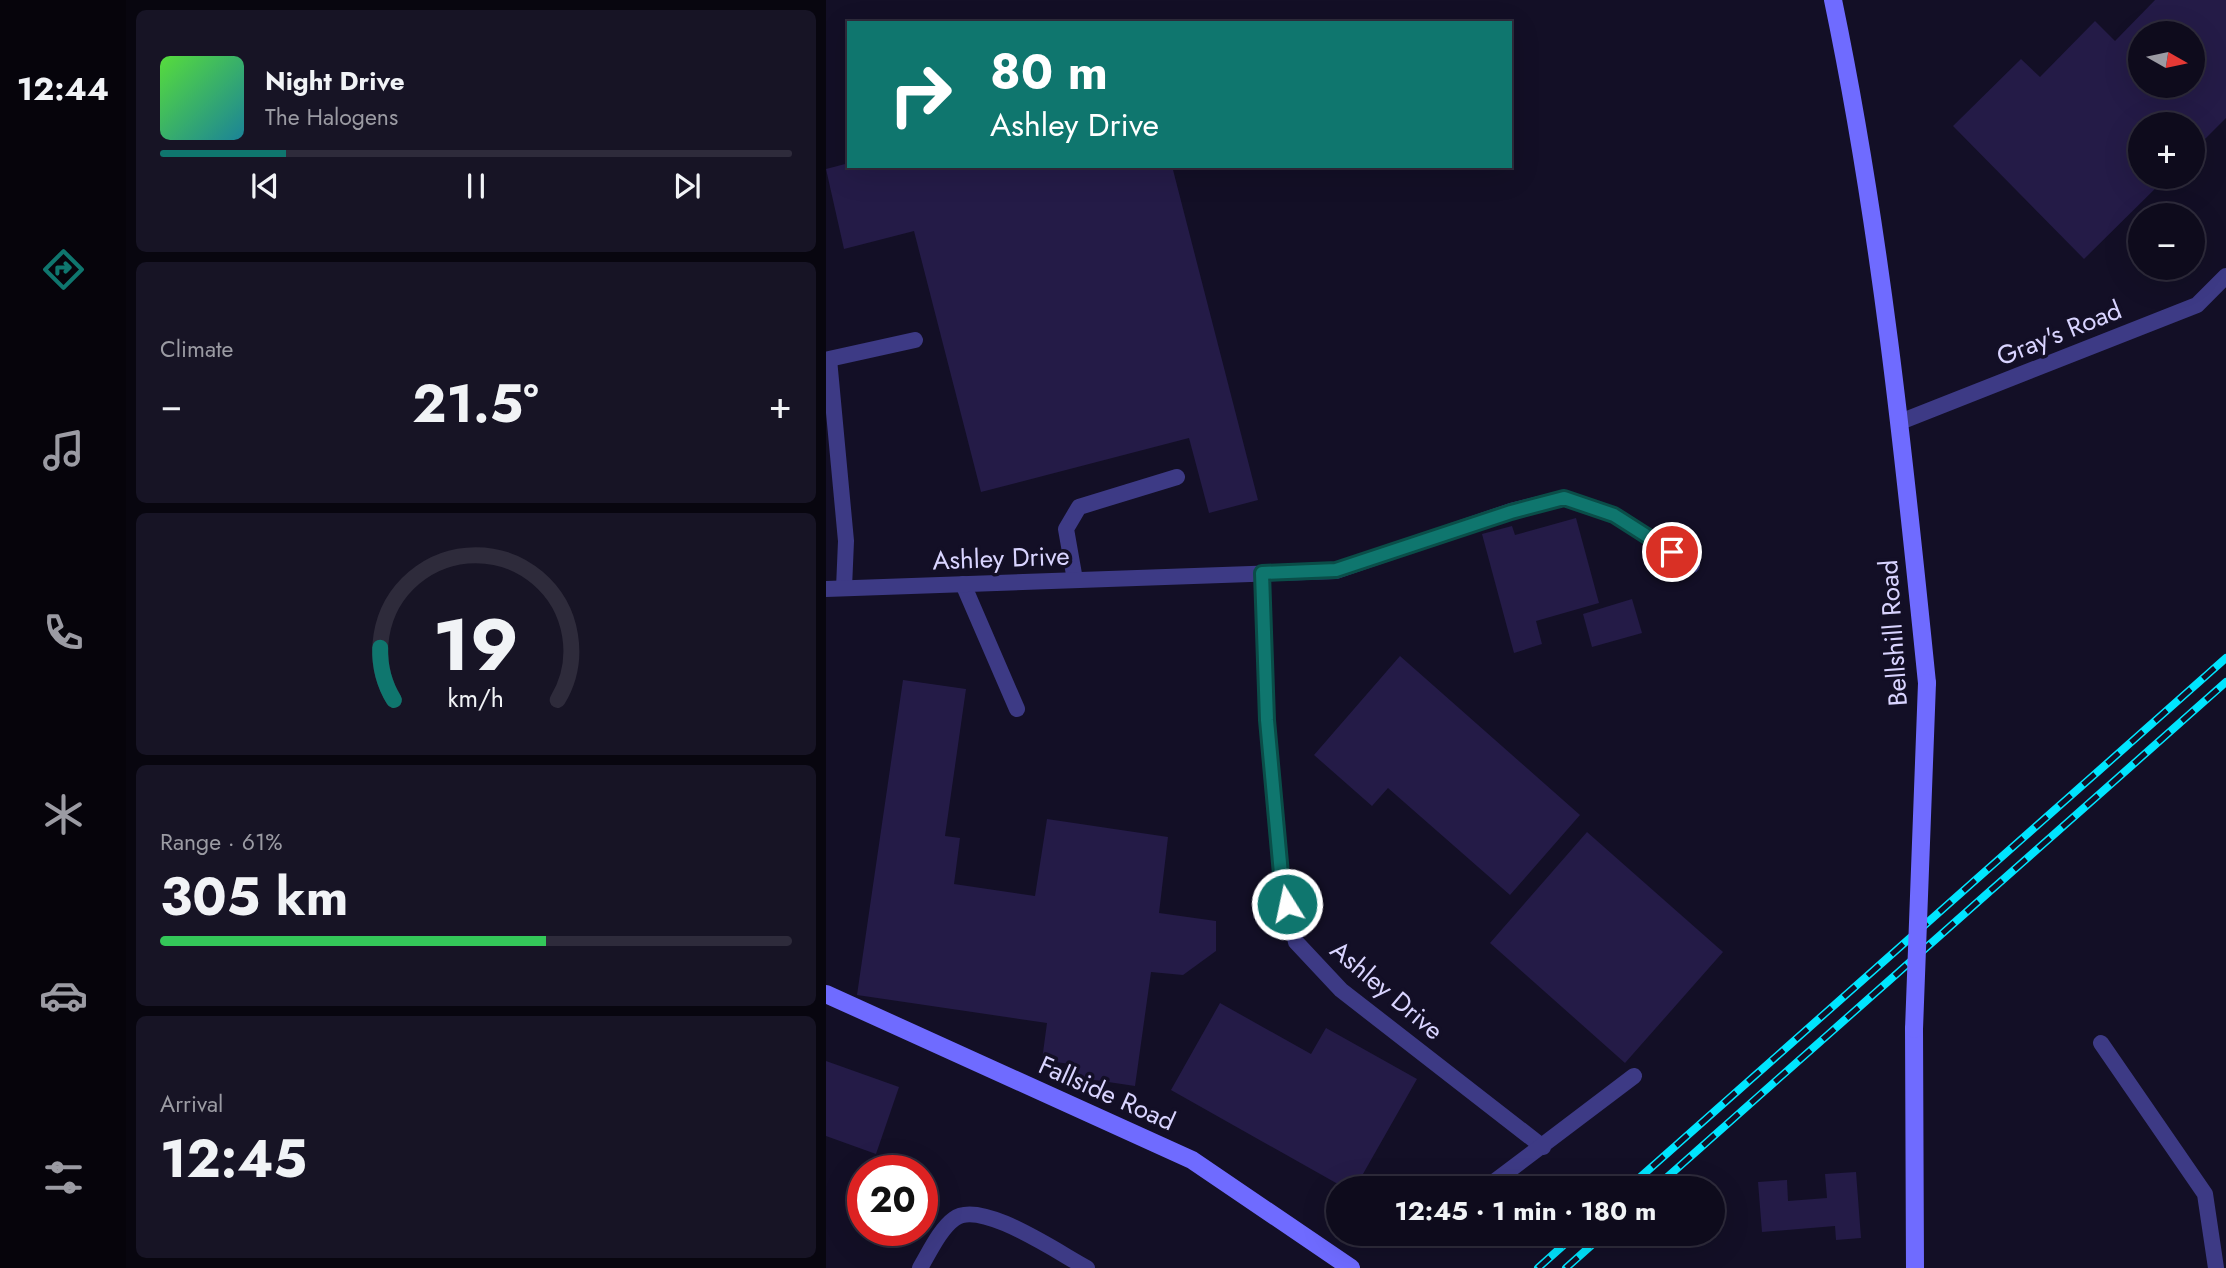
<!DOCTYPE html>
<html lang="en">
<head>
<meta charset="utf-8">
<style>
  body { margin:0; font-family:Jost,sans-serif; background:#171425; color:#f1f3f6; height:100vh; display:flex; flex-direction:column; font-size:26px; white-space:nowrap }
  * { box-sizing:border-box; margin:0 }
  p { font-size:23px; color:#9b9ba3 }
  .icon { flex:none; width:38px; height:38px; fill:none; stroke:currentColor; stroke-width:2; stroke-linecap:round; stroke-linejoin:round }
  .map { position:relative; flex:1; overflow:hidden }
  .sheet { display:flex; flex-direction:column; gap:10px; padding:10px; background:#08060f; width:700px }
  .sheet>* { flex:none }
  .top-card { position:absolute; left:21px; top:21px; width:665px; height:147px; border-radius:0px; box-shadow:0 7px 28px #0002,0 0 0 2px #2e2b3b; background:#0f766e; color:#fff; overflow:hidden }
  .needle { width:46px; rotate:99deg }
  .fabs { position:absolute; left:1302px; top:21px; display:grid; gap:14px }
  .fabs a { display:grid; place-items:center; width:77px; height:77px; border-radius:50%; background:#0e0b1c; box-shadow:0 7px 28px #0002,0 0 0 2px #2e2b3b; font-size:35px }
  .speed { position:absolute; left:21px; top:1155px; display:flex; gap:14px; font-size:35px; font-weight:700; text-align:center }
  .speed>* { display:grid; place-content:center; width:91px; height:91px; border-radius:50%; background:#0e0b1c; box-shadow:0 7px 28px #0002,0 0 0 2px #2e2b3b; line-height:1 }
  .speed .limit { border:10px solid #d22; background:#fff; color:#111 }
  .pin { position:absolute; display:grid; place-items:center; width:60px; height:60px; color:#fff; margin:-30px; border:4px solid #fff; border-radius:50%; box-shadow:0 2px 7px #0007 }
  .me { position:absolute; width:77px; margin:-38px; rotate:350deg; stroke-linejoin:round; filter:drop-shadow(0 0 5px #0008) }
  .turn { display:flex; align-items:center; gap:24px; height:147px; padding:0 28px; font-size:32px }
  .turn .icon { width:91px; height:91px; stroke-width:2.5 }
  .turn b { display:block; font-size:49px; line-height:60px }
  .big { font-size:52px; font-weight:700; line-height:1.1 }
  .sheet .card { flex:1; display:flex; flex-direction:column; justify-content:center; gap:10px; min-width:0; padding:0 24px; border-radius:10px; background:#171425 }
  .sheet .dial { align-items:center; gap:0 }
  .dial svg { height:182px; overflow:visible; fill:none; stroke:#2e2b3b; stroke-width:7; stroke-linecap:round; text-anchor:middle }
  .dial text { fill:#f1f3f6; stroke:none }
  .song { display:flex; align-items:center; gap:21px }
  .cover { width:84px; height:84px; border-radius:10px; background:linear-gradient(135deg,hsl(110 70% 55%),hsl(190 70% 35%)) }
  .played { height:7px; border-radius:4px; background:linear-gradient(90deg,#0f766e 20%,#2e2b3b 20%) }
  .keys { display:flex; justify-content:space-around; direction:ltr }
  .heat { display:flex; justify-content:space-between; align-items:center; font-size:38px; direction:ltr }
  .charge { height:10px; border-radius:5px; background:linear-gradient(90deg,#34c759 61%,#2e2b3b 0) }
  .trip { position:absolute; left:500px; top:1176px; width:399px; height:70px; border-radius:35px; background:#0e0b1c; box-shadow:0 7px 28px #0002,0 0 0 2px #2e2b3b; font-weight:700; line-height:70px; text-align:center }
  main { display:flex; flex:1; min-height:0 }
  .tab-bar { display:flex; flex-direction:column; width:126px; justify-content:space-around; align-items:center; background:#06040b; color:#9b9ba3 }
  .tab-bar .icon { width:49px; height:49px }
  .tab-bar .active { color:#0f766e }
  .tab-bar b { font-size:32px; color:#f1f3f6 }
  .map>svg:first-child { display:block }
  .building { fill:#241b47; fill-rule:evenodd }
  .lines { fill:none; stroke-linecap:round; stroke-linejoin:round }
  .lane { stroke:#3d3a85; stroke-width:16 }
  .secondary { stroke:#6f6bff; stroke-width:18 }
  .rail-casing { stroke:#00e5ff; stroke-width:8 }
  .rail { stroke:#130f26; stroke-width:5; stroke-dasharray:16; stroke-linecap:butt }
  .secondary-bridge { stroke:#6f6bff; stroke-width:18 }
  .route-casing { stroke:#0a4d48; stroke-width:18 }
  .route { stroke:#0f766e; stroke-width:12 }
  .labels { text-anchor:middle; stroke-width:7; stroke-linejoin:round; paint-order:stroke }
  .street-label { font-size:26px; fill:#d9d4ff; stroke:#130f26 }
</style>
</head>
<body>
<main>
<nav class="tab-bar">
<b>12:44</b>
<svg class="icon active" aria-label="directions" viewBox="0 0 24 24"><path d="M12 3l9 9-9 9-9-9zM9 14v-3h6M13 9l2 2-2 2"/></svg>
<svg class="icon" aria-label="music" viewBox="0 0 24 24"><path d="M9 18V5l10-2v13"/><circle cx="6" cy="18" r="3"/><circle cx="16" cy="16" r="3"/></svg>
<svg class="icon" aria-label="phone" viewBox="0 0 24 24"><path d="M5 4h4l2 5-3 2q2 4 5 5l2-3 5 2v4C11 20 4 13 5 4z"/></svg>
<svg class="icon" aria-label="climate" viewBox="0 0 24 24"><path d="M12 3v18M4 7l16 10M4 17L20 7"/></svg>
<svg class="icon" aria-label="car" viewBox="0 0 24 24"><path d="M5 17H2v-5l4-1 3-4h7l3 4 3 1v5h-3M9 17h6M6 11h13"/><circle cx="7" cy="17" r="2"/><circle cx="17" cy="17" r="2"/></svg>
<svg class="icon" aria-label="filters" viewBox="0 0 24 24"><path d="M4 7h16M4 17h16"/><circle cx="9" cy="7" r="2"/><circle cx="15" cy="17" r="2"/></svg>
</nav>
<section class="sheet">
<div class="card">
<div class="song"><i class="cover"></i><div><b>Night Drive</b><p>The Halogens</p></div></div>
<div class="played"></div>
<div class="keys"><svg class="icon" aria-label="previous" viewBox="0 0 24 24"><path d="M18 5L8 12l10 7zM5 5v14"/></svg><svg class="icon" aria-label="pause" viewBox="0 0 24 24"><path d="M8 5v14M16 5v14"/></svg><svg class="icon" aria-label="next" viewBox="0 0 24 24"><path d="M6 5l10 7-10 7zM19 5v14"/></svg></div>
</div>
<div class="card"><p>Climate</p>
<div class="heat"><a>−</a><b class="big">21.5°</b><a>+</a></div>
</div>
<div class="card dial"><svg viewBox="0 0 100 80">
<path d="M14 69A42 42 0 1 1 86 69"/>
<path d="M14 69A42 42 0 0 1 8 46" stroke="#0f766e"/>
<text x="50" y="56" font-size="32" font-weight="700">19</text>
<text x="50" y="72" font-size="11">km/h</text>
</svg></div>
<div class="card"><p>Range · 61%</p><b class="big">305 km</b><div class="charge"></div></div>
<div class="card"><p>Arrival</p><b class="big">12:45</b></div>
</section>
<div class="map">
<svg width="1400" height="1268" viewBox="0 0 1400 1268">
  <rect width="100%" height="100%" fill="#130f26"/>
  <g class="building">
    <path d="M1329 0H1400V118L1367 151V124H1314V177H1341L1258 259 1127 126 1195 59 1214 77 1269 21 1289 41ZM1314 33H1367V86H1314Z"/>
    <path d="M23 163V166H346L432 500 383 513 363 438 155 492 88 231 18 249 0 169Z"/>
    <path d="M750 518 773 603 710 621 716 644 688 653 656 534 686 526 689 535Z"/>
    <path d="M806 599 816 633 766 647 757 614Z"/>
    <path d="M574 656 754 815 684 895 562 788 546 806 488 755Z"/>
    <path d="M77 680 140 689 119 836 134 838 128 884 209 896 221 819 342 837 333 913 390 921V951L357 975 325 972 309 1086 242 1076 244 1064 216 1060 221 1023 31 995Z"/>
    <path d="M761 832 897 952 799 1063 664 943Z"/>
    <path d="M394 1003 485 1054 500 1028 591 1079 529 1188H519L345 1090Z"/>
    <path d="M0 1061 73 1087 50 1154 0 1136Z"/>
    <path d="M1030 1172 1035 1238 1010 1240 1009 1226 936 1232 932 1182 961 1180 962 1201 1001 1198 999 1174Z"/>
  </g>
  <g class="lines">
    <g class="lane">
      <path d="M1074 422 1371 305 1400 276"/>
      <path d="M436 573 441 720 456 885 470 942 515 990 717 1147"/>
      <path d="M249 580 240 529 253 507 351 477"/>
      <path d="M137 584 191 709"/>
      <path d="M18 588 20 541 3 359 89 340"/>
      <path d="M0 589 510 571 685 511 738 498 788 515 866 565"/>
      <path d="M1275 1043 1379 1194 1390 1268"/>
      <path d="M660 1188 808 1076"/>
      <path d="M94 1268C103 1253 114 1229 128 1219 154 1198 234 1254 261 1268"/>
    </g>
    <g class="secondary">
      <path d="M1007 0C1054 225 1078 455 1101 683"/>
      <path d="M0 994 366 1160 525 1268"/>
      <path d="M1088 1029 1089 1268"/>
    </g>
    <defs>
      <g id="rail">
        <path d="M802 1188 1400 658"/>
        <path d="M829 1188 1400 682"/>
        <path d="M712 1268 750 1234"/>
        <path d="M740 1268 778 1234"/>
      </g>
    </defs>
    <use href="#rail" class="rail-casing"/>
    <use href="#rail" class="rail"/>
    <path class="secondary-bridge" d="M1088 1029 1101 683"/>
  </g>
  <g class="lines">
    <defs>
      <path id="route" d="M461 904 456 885 441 720 436 573 510 570 685 512 738 498 788 515 846 552"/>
    </defs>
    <use href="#route" class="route-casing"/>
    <use href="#route" class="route"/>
  </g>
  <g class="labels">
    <g class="street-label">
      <text transform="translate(1233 333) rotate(-22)" y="9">Gray's Road</text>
      <text transform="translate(175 558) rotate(-2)" y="9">Ashley Drive</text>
      <text transform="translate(1067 633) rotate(-94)" y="9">Bellshill Road</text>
      <text transform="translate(561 990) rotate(40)" y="9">Ashley Drive</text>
      <text transform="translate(281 1093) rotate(24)" y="9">Fallside Road</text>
    </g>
  </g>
</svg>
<div class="fabs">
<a><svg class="needle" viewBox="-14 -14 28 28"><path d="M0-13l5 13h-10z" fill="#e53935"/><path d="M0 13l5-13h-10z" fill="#9b9ba3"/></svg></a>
<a>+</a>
<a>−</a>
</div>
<div class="speed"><div class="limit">20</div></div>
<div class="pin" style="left:846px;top:552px;background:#d93025"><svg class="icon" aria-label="arrive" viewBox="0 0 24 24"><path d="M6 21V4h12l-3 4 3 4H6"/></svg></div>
<svg class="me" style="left:461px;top:904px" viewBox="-20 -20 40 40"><circle r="17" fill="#0f766e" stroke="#fff" stroke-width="3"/><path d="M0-11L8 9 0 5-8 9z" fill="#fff"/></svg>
<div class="trip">12:45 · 1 min · 180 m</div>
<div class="top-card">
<div class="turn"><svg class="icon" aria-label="right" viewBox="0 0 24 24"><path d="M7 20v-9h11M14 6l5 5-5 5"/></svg><div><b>80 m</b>Ashley Drive</div></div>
</div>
</div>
</main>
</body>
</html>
